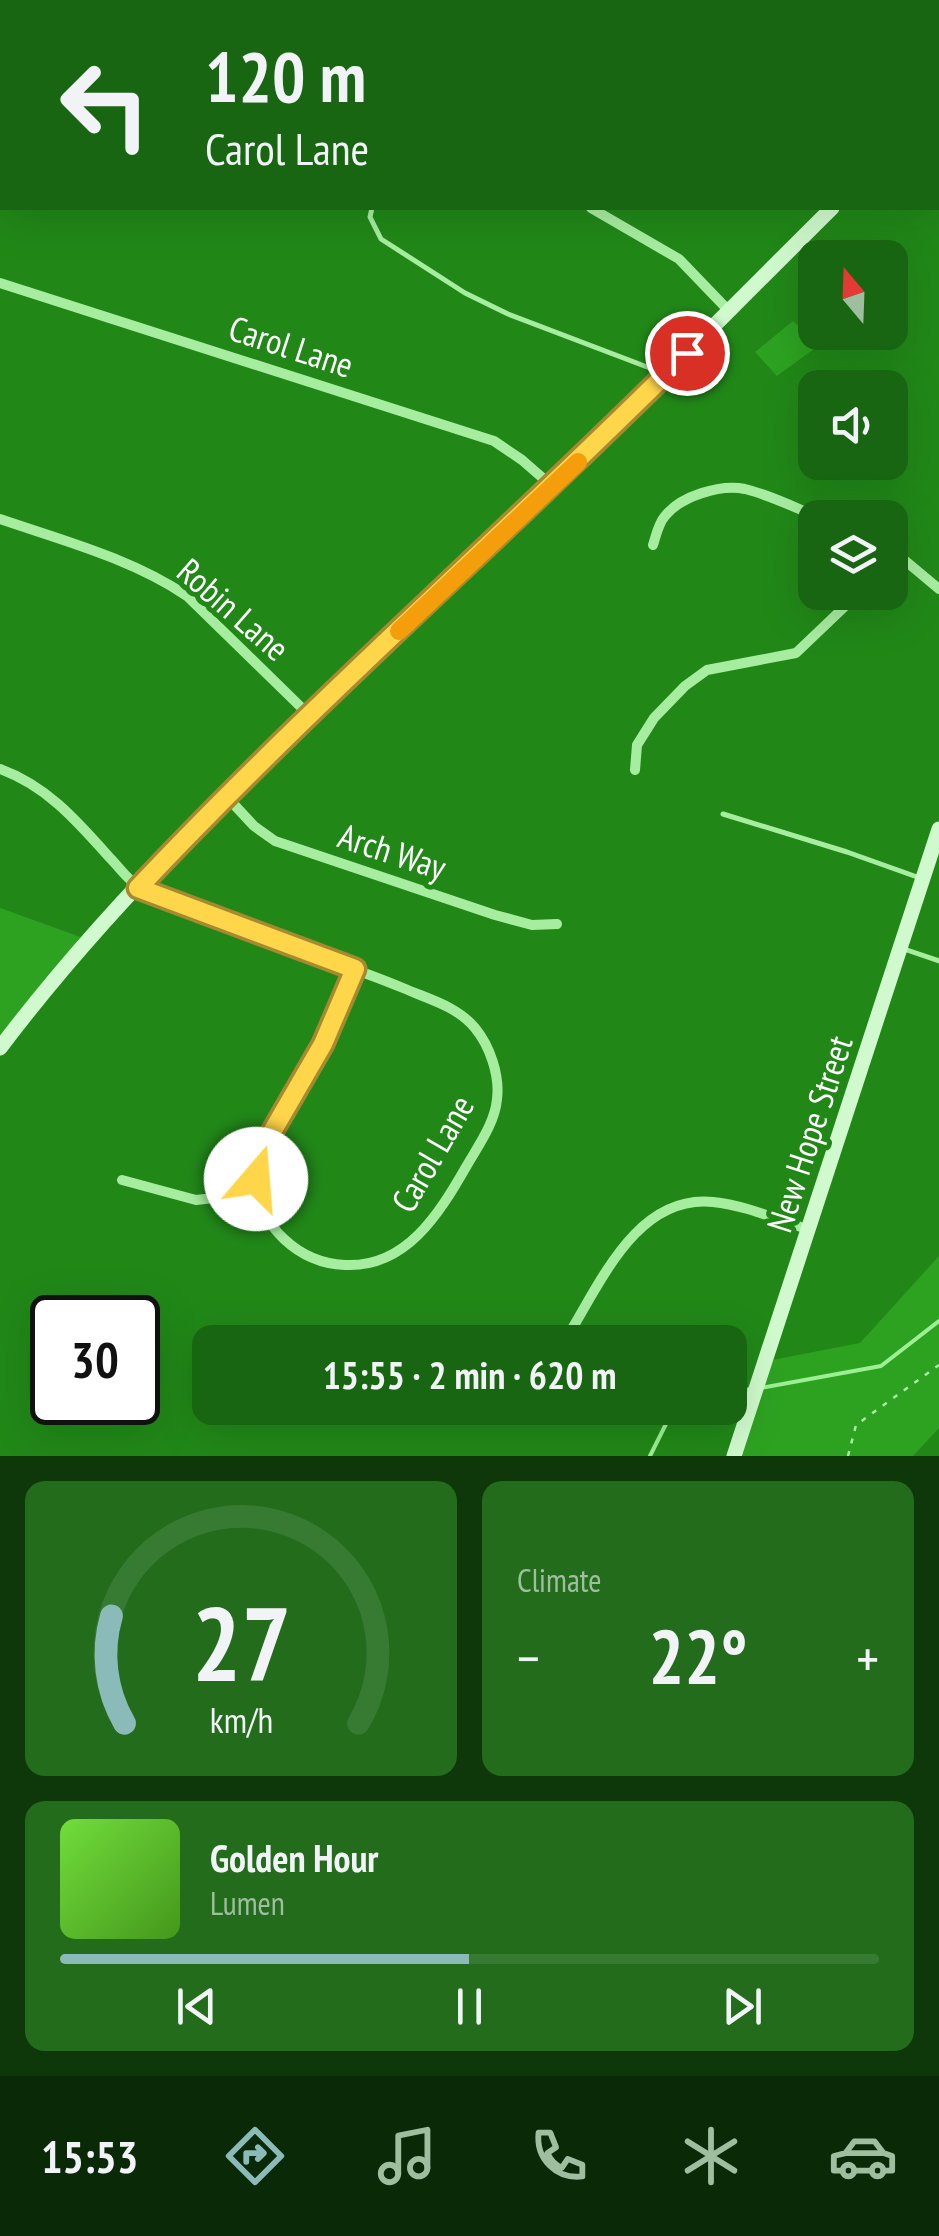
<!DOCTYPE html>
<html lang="en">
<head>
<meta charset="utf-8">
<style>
  body { margin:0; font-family:"PT Sans Narrow",sans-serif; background:#226c1b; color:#f1f3f6; height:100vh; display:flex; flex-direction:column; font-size:38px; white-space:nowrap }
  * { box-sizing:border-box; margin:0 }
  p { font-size:32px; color:#9fbd9f }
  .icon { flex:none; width:55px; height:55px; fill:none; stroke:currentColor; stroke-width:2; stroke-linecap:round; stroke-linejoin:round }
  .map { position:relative; height:1456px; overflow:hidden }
  .drawer { display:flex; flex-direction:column; gap:25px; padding:25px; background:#0e380a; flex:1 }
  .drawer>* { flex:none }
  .top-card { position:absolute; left:0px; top:0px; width:940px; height:210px; box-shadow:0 10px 40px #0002; background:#196612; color:#f1f3f6; overflow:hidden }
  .needle { width:65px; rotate:341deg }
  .fabs { position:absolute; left:798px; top:240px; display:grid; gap:20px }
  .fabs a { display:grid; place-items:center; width:110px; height:110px; border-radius:20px; background:#196612; box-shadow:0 10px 40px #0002; font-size:50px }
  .speed { position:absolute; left:30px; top:1295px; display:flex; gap:20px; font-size:50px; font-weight:700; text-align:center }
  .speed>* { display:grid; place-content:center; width:130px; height:130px; border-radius:50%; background:#196612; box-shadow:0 10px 40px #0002; line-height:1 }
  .speed .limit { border:5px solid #111; border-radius:15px; background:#fff; color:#111 }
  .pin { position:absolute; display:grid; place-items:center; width:85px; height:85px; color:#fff; margin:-42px; border:5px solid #fff; border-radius:50%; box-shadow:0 2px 10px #0007 }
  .me { position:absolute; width:110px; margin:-55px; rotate:18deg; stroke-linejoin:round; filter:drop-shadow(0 0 8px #0008) }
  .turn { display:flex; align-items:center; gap:35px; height:210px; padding:0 40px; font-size:45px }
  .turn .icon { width:130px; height:130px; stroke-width:2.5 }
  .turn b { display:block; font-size:70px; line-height:85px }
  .big { font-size:75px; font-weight:600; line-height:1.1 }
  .drawer .card { flex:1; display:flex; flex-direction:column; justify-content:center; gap:15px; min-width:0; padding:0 35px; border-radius:20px; background:#226c1b }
  .drawer .dial { align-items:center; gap:0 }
  .dial svg { height:260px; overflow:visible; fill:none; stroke:#377a32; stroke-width:7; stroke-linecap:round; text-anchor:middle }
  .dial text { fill:#f1f3f6; stroke:none }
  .song { display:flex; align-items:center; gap:30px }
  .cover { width:120px; height:120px; border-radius:15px; background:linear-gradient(135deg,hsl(100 70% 55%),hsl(100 70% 35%)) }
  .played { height:10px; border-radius:5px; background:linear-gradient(90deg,#8bbbb9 50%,#377a32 50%) }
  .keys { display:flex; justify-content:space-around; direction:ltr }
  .heat { display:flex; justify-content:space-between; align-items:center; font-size:55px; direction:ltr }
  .drawer .tiles { flex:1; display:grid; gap:25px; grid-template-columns:1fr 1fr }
  .card:last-child { grid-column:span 2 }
  .trip { position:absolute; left:192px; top:1325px; width:555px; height:100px; border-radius:20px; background:#196612; box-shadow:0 10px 40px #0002; font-weight:600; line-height:100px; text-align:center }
  .menu { display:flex; height:160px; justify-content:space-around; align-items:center; background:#0a2907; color:#9fbd9f }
  .menu .icon { width:70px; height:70px }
  .menu .current { color:#8bbbb9 }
  .menu b { font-size:45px; color:#f1f3f6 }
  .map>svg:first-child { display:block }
  .green { fill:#2da221 }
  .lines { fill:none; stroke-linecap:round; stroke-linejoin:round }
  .stream { stroke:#9cf093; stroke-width:4 }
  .path { stroke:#a7eda0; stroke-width:2.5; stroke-dasharray:5 8; stroke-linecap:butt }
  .lane { stroke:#a7eda0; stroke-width:5 }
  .street { stroke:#a7eda0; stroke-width:10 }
  .secondary { stroke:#d0facd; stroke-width:15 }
  .route-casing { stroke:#a68a30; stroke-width:25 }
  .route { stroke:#ffd54a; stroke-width:18 }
  .slow { stroke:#f59e0b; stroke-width:18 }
  .labels { text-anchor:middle; stroke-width:10; stroke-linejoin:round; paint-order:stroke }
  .street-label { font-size:35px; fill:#fff; stroke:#218818 }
</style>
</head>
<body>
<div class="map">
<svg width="939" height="1456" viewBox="0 0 939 1456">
  <rect width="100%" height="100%" fill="#218818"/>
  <g class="green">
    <path d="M793 321 818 346 777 376 755 352Z"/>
    <path d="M0 908 89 940 0 1048Z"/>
    <path d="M939 1256V1428L913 1456H734L767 1361 860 1343Z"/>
  </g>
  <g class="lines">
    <g class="stream">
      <path d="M761 1388 881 1366 939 1321"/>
      <path d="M730 1392 752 1389"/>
      <path d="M650 1456 674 1408"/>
    </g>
    <path class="path" d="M848 1456 856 1425 939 1365"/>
    <g class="lane">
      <path d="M372 208 370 217 381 239 465 293 508 314 663 373"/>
      <path d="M723 814 847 852 920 878"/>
      <path d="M904 949 939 961"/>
    </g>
    <g class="street">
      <path d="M664 0 672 2"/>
      <path d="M223 2V0"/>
      <path d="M752 2 753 0"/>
      <path d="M591 208 679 259 729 311"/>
      <path d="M0 283 494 441 522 460 553 487"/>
      <path d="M0 519C64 541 130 558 187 596L309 715"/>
      <path d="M653 545C656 536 658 524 665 516 681 496 720 484 745 489 770 495 796 508 820 518"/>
      <path d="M890 548 939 589"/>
      <path d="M0 769C47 786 77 821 110 858 120 868 130 883 142 889 225 932 318 952 403 988 428 999 457 1006 475 1028 490 1046 500 1076 497 1099 495 1123 478 1146 466 1167 439 1214 406 1268 345 1265 321 1264 301 1255 284 1239 269 1225 254 1201 256 1179 258 1130 300 1087 322 1045 335 1021 345 995 355 969"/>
      <path d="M635 770 637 745 654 718 685 686 707 670 796 653 860 592"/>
      <path d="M227 797 254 826 275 841 495 915 532 925 557 924"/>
      <path d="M122 1180 196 1200 257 1193"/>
      <path d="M564 1342C599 1287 635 1194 713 1202 745 1205 778 1220 810 1230"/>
    </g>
    <g class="secondary">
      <path d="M938 103 939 101"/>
      <path d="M0 1048C135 869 307 717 470 564 594 448 712 327 832 208"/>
      <path d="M734 1456 939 829"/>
    </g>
  </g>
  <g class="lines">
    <defs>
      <path id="route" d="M256 1179 265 1144 323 1044 355 969 138 888C313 702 506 534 687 353"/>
    </defs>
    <use href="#route" class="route-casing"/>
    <use href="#route" class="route"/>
    <path class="slow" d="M399 631 578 462"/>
  </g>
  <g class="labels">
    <g class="street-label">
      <text transform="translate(291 347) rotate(18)" y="12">Carol Lane</text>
      <text transform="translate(233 610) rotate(41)" y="12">Robin Lane</text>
      <text transform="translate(392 852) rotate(18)" y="12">Arch Way</text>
      <text transform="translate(810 1134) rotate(-72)" y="12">New Hope Street</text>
      <text transform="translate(433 1154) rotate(-60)" y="12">Carol Lane</text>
    </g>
  </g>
</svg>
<div class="fabs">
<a><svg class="needle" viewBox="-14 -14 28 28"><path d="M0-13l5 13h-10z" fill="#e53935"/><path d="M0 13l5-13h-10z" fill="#9fbd9f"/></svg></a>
<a><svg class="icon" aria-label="sound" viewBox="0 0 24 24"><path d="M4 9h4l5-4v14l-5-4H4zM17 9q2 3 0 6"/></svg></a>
<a><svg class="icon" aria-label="layers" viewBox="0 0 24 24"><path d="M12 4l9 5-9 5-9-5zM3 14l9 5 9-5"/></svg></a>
</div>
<div class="speed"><div class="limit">30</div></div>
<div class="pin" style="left:687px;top:353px;background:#d93025"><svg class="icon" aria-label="arrive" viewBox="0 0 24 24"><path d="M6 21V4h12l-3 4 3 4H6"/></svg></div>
<svg class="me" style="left:256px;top:1179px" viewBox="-20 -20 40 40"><circle r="19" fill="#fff"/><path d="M0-13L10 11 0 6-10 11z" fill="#ffd54a"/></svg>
<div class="trip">15:55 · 2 min · 620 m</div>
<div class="top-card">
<div class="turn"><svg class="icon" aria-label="left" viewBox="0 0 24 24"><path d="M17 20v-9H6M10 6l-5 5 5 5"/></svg><div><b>120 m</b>Carol Lane</div></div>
</div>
</div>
<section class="drawer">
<div class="tiles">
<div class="card dial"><svg viewBox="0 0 100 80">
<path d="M14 69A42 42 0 1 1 86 69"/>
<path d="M14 69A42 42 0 0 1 10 36" stroke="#8bbbb9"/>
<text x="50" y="56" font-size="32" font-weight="700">27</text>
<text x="50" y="72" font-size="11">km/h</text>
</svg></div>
<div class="card"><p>Climate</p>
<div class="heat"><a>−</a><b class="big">22°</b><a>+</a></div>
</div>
<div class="card">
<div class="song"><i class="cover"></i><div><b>Golden Hour</b><p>Lumen</p></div></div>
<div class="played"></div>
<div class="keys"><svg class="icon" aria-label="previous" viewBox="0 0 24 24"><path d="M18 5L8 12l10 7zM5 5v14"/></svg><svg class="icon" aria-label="pause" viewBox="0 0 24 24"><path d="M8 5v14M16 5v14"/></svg><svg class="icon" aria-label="next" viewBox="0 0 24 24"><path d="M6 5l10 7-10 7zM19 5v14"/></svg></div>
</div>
</div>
</section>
<nav class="menu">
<b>15:53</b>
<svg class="icon current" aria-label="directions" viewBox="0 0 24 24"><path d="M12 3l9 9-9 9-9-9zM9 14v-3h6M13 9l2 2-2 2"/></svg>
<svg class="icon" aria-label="music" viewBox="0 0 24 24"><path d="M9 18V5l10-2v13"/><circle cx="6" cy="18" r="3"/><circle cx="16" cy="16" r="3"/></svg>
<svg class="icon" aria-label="phone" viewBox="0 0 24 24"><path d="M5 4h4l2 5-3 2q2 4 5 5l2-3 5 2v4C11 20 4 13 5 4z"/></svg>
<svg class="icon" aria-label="climate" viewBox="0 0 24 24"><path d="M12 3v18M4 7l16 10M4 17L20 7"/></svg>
<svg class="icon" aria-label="car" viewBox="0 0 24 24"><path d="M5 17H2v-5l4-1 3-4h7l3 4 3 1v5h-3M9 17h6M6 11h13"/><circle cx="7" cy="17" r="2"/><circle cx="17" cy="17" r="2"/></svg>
</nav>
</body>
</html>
